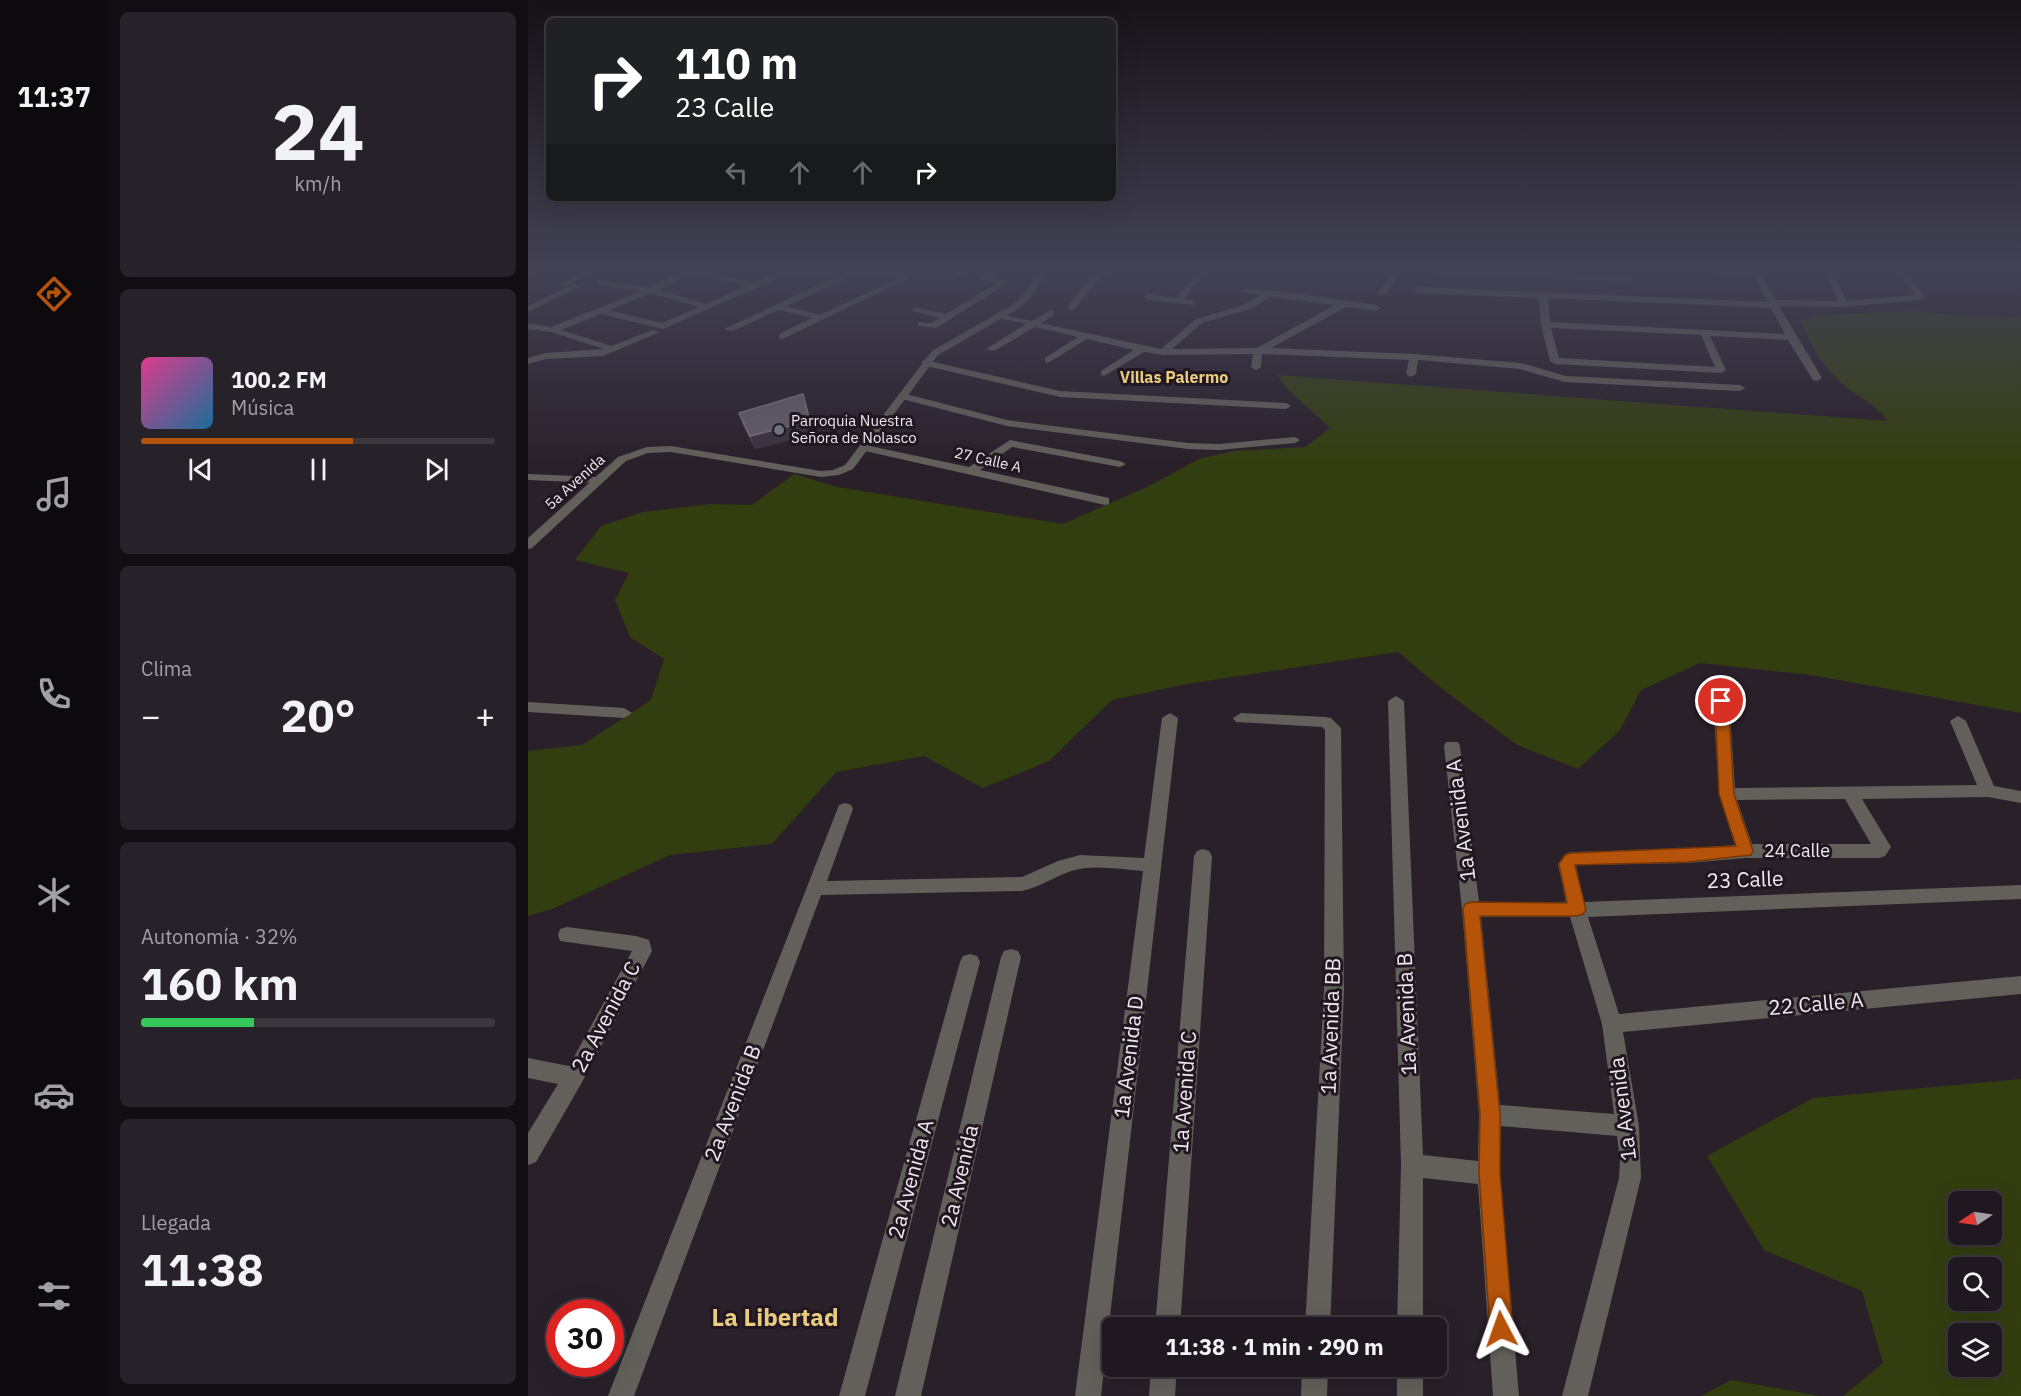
<!DOCTYPE html>
<html lang="es">
<head>
<meta charset="utf-8">
<style>
  body { margin:0; font-family:"IBM Plex Sans",sans-serif; background:#272129; color:#f1f3f6; height:100vh; display:flex; flex-direction:column; font-size:22px; white-space:nowrap }
  * { box-sizing:border-box; margin:0 }
  p { font-size:20px; color:#a1a0a5 }
  .icon { flex:none; width:33px; height:33px; fill:none; stroke:currentColor; stroke-width:2; stroke-linecap:round; stroke-linejoin:round }
  .map { position:relative; flex:1; overflow:hidden }
  .drawer { display:flex; flex-direction:column; gap:12px; padding:12px; background:#110d12; width:420px }
  .drawer>* { flex:none }
  .hud { position:absolute; left:18px; top:18px; width:570px; height:183px; border-radius:9px; box-shadow:0 6px 24px #0002,0 0 0 2px #3c373e; background:#202124; color:#fff; overflow:hidden }
  .needle { width:39px; rotate:257deg }
  .controls { position:absolute; left:1420px; top:1191px; display:grid; gap:12px }
  .controls a { display:grid; place-items:center; width:54px; height:54px; border-radius:9px; background:#1f1820; box-shadow:0 6px 24px #0002,0 0 0 2px #3c373e; font-size:30px }
  .speed { position:absolute; left:18px; top:1299px; display:flex; gap:12px; font-size:30px; font-weight:700; text-align:center }
  .speed>* { display:grid; place-content:center; width:78px; height:78px; border-radius:50%; background:#1f1820; box-shadow:0 6px 24px #0002,0 0 0 2px #3c373e; line-height:1 }
  .speed .limit { border:9px solid #d22; background:#fff; color:#111 }
  .pin { position:absolute; display:grid; place-items:center; width:51px; height:51px; color:#fff; margin:-26px; border:3px solid #fff; border-radius:50%; box-shadow:0 2px 6px #0007 }
  .me { position:absolute; width:66px; margin:-33px; rotate:356deg; stroke-linejoin:round; filter:drop-shadow(0 0 4px #0008) }
  .turn { display:flex; align-items:center; gap:21px; height:126px; padding:0 30px; font-size:27px }
  .turn .icon { width:78px; height:78px; stroke-width:2.5 }
  .turn b { display:block; font-size:42px; line-height:51px }
  .lanes { display:flex; align-items:center; height:57px; padding:0 30px; background:#0003; justify-content:center; gap:30px; direction:ltr }
  .lanes .off { opacity:.35 }
  .big { font-size:45px; font-weight:800; line-height:1.1 }
  .drawer .tile { flex:1; display:flex; flex-direction:column; justify-content:center; gap:9px; min-width:0; padding:0 21px; border-radius:9px; background:#272129 }
  .drawer .dial { align-items:center; gap:0 }
  .dial b { font-size:78px; line-height:1 }
  .song { display:flex; align-items:center; gap:18px }
  .cover { width:72px; height:72px; border-radius:9px; background:linear-gradient(135deg,hsl(330 70% 55%),hsl(200 70% 35%)) }
  .played { height:6px; border-radius:3px; background:linear-gradient(90deg,#b45309 60%,#3c373e 60%) }
  .keys { display:flex; justify-content:space-around; direction:ltr }
  .heat { display:flex; justify-content:space-between; align-items:center; font-size:33px; direction:ltr }
  .charge { height:9px; border-radius:4px; background:linear-gradient(90deg,#34c759 32%,#3c373e 0) }
  .trip { position:absolute; left:574px; top:1317px; width:345px; height:60px; border-radius:9px; background:#1f1820; box-shadow:0 6px 24px #0002,0 0 0 2px #3c373e; font-weight:800; line-height:60px; text-align:center }
  main { display:flex; flex:1; min-height:0 }
  .menu { display:flex; flex-direction:column; width:108px; justify-content:space-around; align-items:center; background:#0c0a0d; color:#a1a0a5 }
  .menu .icon { width:42px; height:42px }
  .menu .current { color:#b45309 }
  .menu b { font-size:27px; color:#f1f3f6 }
  .map>svg:first-child { display:block }
  .green { fill:#333e10; fill-rule:evenodd }
  .lines { fill:none; stroke-linecap:round; stroke-linejoin:round }
  .minor { fill:#62605a; fill-rule:evenodd }
  .tertiary { fill:#62605a; fill-rule:evenodd }
  .wall { fill:#534c57 }
  .shaded-wall { fill:#3b333e }
  .building { fill:#645d68; stroke:#79727d; stroke-width:1.5 }
  .route { fill:#b45309; stroke:#753606; stroke-width:1.5 }
  .worship-dot { fill:#6b7280; stroke:#201720; stroke-width:2 }
  .labels { text-anchor:middle; stroke-width:6; stroke-linejoin:round; paint-order:stroke }
  .far-poi-label { font-size:15px; fill:#efe8ef; stroke:#201720; text-anchor:start }
  .far-street-label { font-size:15px; fill:#efe8ef; stroke:#201720 }
  .far-neighbourhood-label { font-size:16px; font-weight:bold; fill:#e9cc81; stroke:#201720 }
  .street-label { font-size:18px; fill:#efe8ef; stroke:#201720 }
  .near-street-label { font-size:21px; fill:#efe8ef; stroke:#201720 }
  .near-neighbourhood-label { font-size:24px; font-weight:bold; fill:#e9cc81; stroke:#201720 }
</style>
</head>
<body>
<main>
<nav class="menu">
<b>11:37</b>
<svg class="icon current" aria-label="directions" viewBox="0 0 24 24"><path d="M12 3l9 9-9 9-9-9zM9 14v-3h6M13 9l2 2-2 2"/></svg>
<svg class="icon" aria-label="music" viewBox="0 0 24 24"><path d="M9 18V5l10-2v13"/><circle cx="6" cy="18" r="3"/><circle cx="16" cy="16" r="3"/></svg>
<svg class="icon" aria-label="phone" viewBox="0 0 24 24"><path d="M5 4h4l2 5-3 2q2 4 5 5l2-3 5 2v4C11 20 4 13 5 4z"/></svg>
<svg class="icon" aria-label="climate" viewBox="0 0 24 24"><path d="M12 3v18M4 7l16 10M4 17L20 7"/></svg>
<svg class="icon" aria-label="car" viewBox="0 0 24 24"><path d="M5 17H2v-5l4-1 3-4h7l3 4 3 1v5h-3M9 17h6M6 11h13"/><circle cx="7" cy="17" r="2"/><circle cx="17" cy="17" r="2"/></svg>
<svg class="icon" aria-label="filters" viewBox="0 0 24 24"><path d="M4 7h16M4 17h16"/><circle cx="9" cy="7" r="2"/><circle cx="15" cy="17" r="2"/></svg>
</nav>
<section class="drawer">
<div class="tile dial"><b>24</b><p>km/h</p></div>
<div class="tile">
<div class="song"><i class="cover"></i><div><b>100.2 FM</b><p>Música</p></div></div>
<div class="played"></div>
<div class="keys"><svg class="icon" aria-label="previous" viewBox="0 0 24 24"><path d="M18 5L8 12l10 7zM5 5v14"/></svg><svg class="icon" aria-label="pause" viewBox="0 0 24 24"><path d="M8 5v14M16 5v14"/></svg><svg class="icon" aria-label="next" viewBox="0 0 24 24"><path d="M6 5l10 7-10 7zM19 5v14"/></svg></div>
</div>
<div class="tile"><p>Clima</p>
<div class="heat"><a>−</a><b class="big">20°</b><a>+</a></div>
</div>
<div class="tile"><p>Autonomía · 32%</p><b class="big">160 km</b><div class="charge"></div></div>
<div class="tile"><p>Llegada</p><b class="big">11:38</b></div>
</section>
<div class="map">
<svg width="1493" height="1396" viewBox="0 0 1493 1396">
  <rect width="100%" height="100%" fill="#29202a"/>
  <g class="green">
    <path d="M1386 310 1436 317 1486 318 1493 316V713L1283 675 1172 663 1113 690 1092 730 1050 769 989 745 917 691 870 652 658 684 584 700 521 761 455 788 396 756 308 772 244 844 142 855 24 909 0 916V751L54 745 123 700 136 659 102 637 87 600 101 573 47 560 73 526 115 512 183 504 224 505 266 474 309 487 535 524 619 487 671 459 705 451 777 447 802 428C784 409 764 398 749 375L1359 421C1350 405 1331 398 1317 386 1292 365 1286 350 1272 321L1288 316Z"/>
    <path d="M1493 1079V1396H1315L1355 1363 1334 1291 1236 1250 1179 1156 1285 1098ZM1431 1202H1464V1234H1431ZM1431 1268H1464V1300H1431ZM1431 1334H1464V1366H1431Z"/>
    <path d="M1203 1380 1292 1396H1173Z"/>
  </g>
  <g class="lines">
    <g class="minor">
      <path d="M7 268H18L8 274H2V270Z"/>
      <path d="M61 268H71L38 287 31 285Z"/>
      <path d="M161 268H172L170 270 226 283 260 268 423 274 440 268H451L424 279 382 278 254 339 251 338V334L284 318 251 310 204 331 196 329 312 275 262 273 135 329 73 314 33 330 84 346 124 330 132 332 75 356 18 359 0 364V358L18 353 76 349 23 332 0 329V323L23 327 113 291 72 285 69 284V280L122 287ZM164 273 218 286 178 304 131 290ZM324 276 371 278 292 315 258 306ZM123 293 171 307 134 323 81 310Z"/>
      <path d="M462 268H471L462 278 477 281V285L408 328 390 326V322L403 323 412 318 385 311V307L418 314 467 284 452 279Z"/>
      <path d="M577 268H587L568 282 546 310H540V306L562 278Z"/>
      <path d="M673 268H681L656 299 666 301V305L620 300 616 297 620 294 648 298Z"/>
      <path d="M868 268H876L857 295H851L850 293Z"/>
      <path d="M1151 268 1223 270 1222 268H1230L1248 300 1310 301 1297 268H1305L1318 301 1387 295 1368 268H1376L1397 297 1393 300 1315 307 1251 306 1294 378 1289 381 1285 380 1260 340 1182 336 1198 370 1193 373 1027 364 1022 361 1013 325 1011 298 890 293 886 290 890 287 1240 302 1226 275 1154 271ZM1020 298 1243 308 1257 334 1022 322ZM1023 328 1173 335 1187 367 1031 358Z"/>
      <path d="M909 269 1102 277 1106 279 1102 281 906 273V269Z"/>
      <path d="M46 284 53 286 0 312V306Z"/>
      <path d="M716 289 743 290 849 305 853 308 849 311 818 307 743 348 886 354 993 363 1038 376 1212 385 1217 388 1212 391 1037 382 992 369 890 360 888 374 883 377 878 374 881 360 734 354 733 367 728 370 723 367 725 354 635 355 616 352 576 376 573 375V371L606 350 559 339 520 363 517 362V358L550 337 507 327 466 351 458 349 498 324 470 318V314L504 321 523 310 526 311V315L513 323 633 349 668 319 716 305 733 295 716 293ZM743 297 807 305 729 348 644 349 674 323 722 309Z"/>
      <path d="M397 360 532 391 758 403 763 406 758 409 532 397 394 365V361Z"/>
      <path d="M374 393 479 420 660 443 691 444 767 437 772 440 767 443 691 450 660 449 479 426 370 398V394Z"/>
      <path d="M482 440 592 461 598 464 592 467 484 447 452 470 581 498V504L577 505 337 451 331 448 337 445 441 467Z"/>
      <path d="M0 474 70 477 76 480 70 483 0 480Z"/>
      <path d="M868 696 876 701 895 1155 950 1161 951 1115 934 909 916 746 918 742H930L932 746 951 902H1038L1030 864 1037 854 1043 852 1160 849 1207 845 1191 794 1185 701 1193 696 1201 701 1207 788 1449 785 1422 721 1430 716 1438 721 1466 786 1493 791V803L1460 797 1334 799 1363 847 1357 856 1351 858H1218L1160 863 1048 865 1056 902 1493 885V899L1060 917 1091 1014 1493 976V994L1095 1032 1111 1126 1113 1178 1060 1396H1034L1091 1178 1092 1161 1089 1136 973 1126 972 1173 991 1396H965L950 1184 895 1178V1328H869L873 1165 860 701ZM1317 799 1343 844H1224L1209 800ZM953 917H1042L1074 1024 1086 1114 972 1105Z"/>
      <path d="M0 702 96 708 104 713 96 718 0 712Z"/>
      <path d="M642 713 650 718 573 1396H547L615 871C592 869 565 864 543 871 526 877 512 887 494 891L293 895 106 1396H80L311 805 317 803 323 805 325 809 299 881 494 877 530 861 552 855 616 858 634 718Z"/>
      <path d="M713 713 798 717 803 718 813 728 816 991 802 1328H777L796 991 797 730 794 727 708 722 705 718Z"/>
      <path d="M675 849 681 851 684 856 652 1328H627L666 856 669 851Z"/>
      <path d="M39 927 108 936 121 940 124 951 53 1084 8 1162 0 1165V1133L30 1084 0 1078V1058L41 1066 104 951 32 941 30 935 32 929Z"/>
      <path d="M483 949 490 951 493 957 393 1396H367L473 957 476 951Z"/>
      <path d="M442 954 449 956 452 962 337 1396H311L432 962 435 956Z"/>
      <path d="M623 1366H649L647 1396H621Z"/>
      <path d="M774 1366H800L799 1396H773Z"/>
      <rect x="869" y="1366" width="26" height="30"/>
    </g>
    <path class="tertiary" d="M513 268H521L503 297 492 308 410 355 325 469 311 475 293 477 143 452 120 453 98 461 4 548 0 549V538L90 457 119 447 143 446 293 471 305 470 317 465 404 351 486 304 497 293Z"/>
  </g>
  <path class="wall" d="M275 394 286 434 227 449 215 425 211 413Z"/>
  <path class="shaded-wall" d="M275 394 286 434 227 449 222 436Z"/>
  <path class="building" d="M275 394 282 421 222 436 211 413Z"/>
  <linearGradient id="sky" x2="0" y2="1"><stop stop-color="#171217"/><stop offset="0.58" stop-color="#434255"/><stop offset="1" stop-color="#434255" stop-opacity="0"/></linearGradient>
  <rect width="1493" height="463" fill="url(#sky)"/>
  <path class="route" d="M1193 697 1200 701 1206 794 1225 851 1223 855 1160 862 1047 865 1058 910 1055 914 1049 916H952L972 1114V1173L985 1329 981 1337 973 1341 965 1337 962 1329 951 1173 952 1114 935 909 937 904 943 902 1039 903 1031 864 1037 855 1043 853 1208 846 1191 794 1187 701Z"/>
  <circle class="worship-dot" cx="251" cy="430" r="6"/>
  <g class="labels">
    <g class="far-poi-label">
      <text x="263" y="426">Parroquia Nuestra<tspan x="263" dy="17">Señora de Nolasco</tspan></text>
    </g>
    <g class="far-street-label">
      <text transform="translate(460 460) rotate(13)" y="5">27 Calle A</text>
      <text transform="translate(47 482) rotate(-42)" y="5">5a Avenida</text>
    </g>
    <g class="far-neighbourhood-label">
      <text x="646" y="383">Villas Palermo</text>
    </g>
    <g class="street-label">
      <text x="1269" y="857">24 Calle</text>
    </g>
    <g class="near-street-label">
      <text transform="translate(933 820) rotate(-97)" y="7">1a Avenida A</text>
      <text transform="translate(1217 880) rotate(-2)" y="7">23 Calle</text>
      <text transform="translate(1288 1004) rotate(-5)" y="7">22 Calle A</text>
      <text transform="translate(879 1014) rotate(-92)" y="7">1a Avenida B</text>
      <text transform="translate(78 1017) rotate(-62)" y="7">2a Avenida C</text>
      <text transform="translate(803 1026) rotate(-88)" y="7">1a Avenida BB</text>
      <text transform="translate(601 1057) rotate(-83)" y="7">1a Avenida D</text>
      <text transform="translate(657 1092) rotate(-86)" y="7">1a Avenida C</text>
      <text transform="translate(205 1103) rotate(-69)" y="7">2a Avenida B</text>
      <text transform="translate(1095 1109) rotate(-97)" y="7">1a Avenida</text>
      <text transform="translate(432 1176) rotate(-77)" y="7">2a Avenida</text>
      <text transform="translate(383 1179) rotate(-75)" y="7">2a Avenida A</text>
    </g>
    <g class="near-neighbourhood-label">
      <text x="247" y="1326">La Libertad</text>
    </g>
  </g>
</svg>
<div class="controls">
<a><svg class="needle" viewBox="-14 -14 28 28"><path d="M0-13l5 13h-10z" fill="#e53935"/><path d="M0 13l5-13h-10z" fill="#a1a0a5"/></svg></a>
<a><svg class="icon" aria-label="search" viewBox="0 0 24 24"><circle cx="10" cy="10" r="6"/><path d="M15 15l6 6"/></svg></a>
<a><svg class="icon" aria-label="layers" viewBox="0 0 24 24"><path d="M12 4l9 5-9 5-9-5zM3 14l9 5 9-5"/></svg></a>
</div>
<div class="speed"><div class="limit">30</div></div>
<div class="pin" style="left:1193px;top:701px;background:#d93025"><svg class="icon" aria-label="arrive" viewBox="0 0 24 24"><path d="M6 21V4h12l-3 4 3 4H6"/></svg></div>
<svg class="me" style="left:973px;top:1329px" viewBox="-20 -20 40 40"><path d="M0-17L14 15 0 8-14 15z" fill="#b45309" stroke="#fff" stroke-width="4"/></svg>
<div class="trip">11:38 · 1 min · 290 m</div>
<div class="hud">
<div class="turn"><svg class="icon" aria-label="right" viewBox="0 0 24 24"><path d="M7 20v-9h11M14 6l5 5-5 5"/></svg><div><b>110 m</b>23 Calle</div></div>
<div class="lanes"><svg class="icon off" aria-label="left" viewBox="0 0 24 24"><path d="M17 20v-9H6M10 6l-5 5 5 5"/></svg><svg class="icon off" aria-label="ahead" viewBox="0 0 24 24"><path d="M12 20V5M6 11l6-6 6 6"/></svg><svg class="icon off" aria-label="ahead" viewBox="0 0 24 24"><path d="M12 20V5M6 11l6-6 6 6"/></svg><svg class="icon" aria-label="right" viewBox="0 0 24 24"><path d="M7 20v-9h11M14 6l5 5-5 5"/></svg></div>
</div>
</div>
</main>
</body>
</html>
